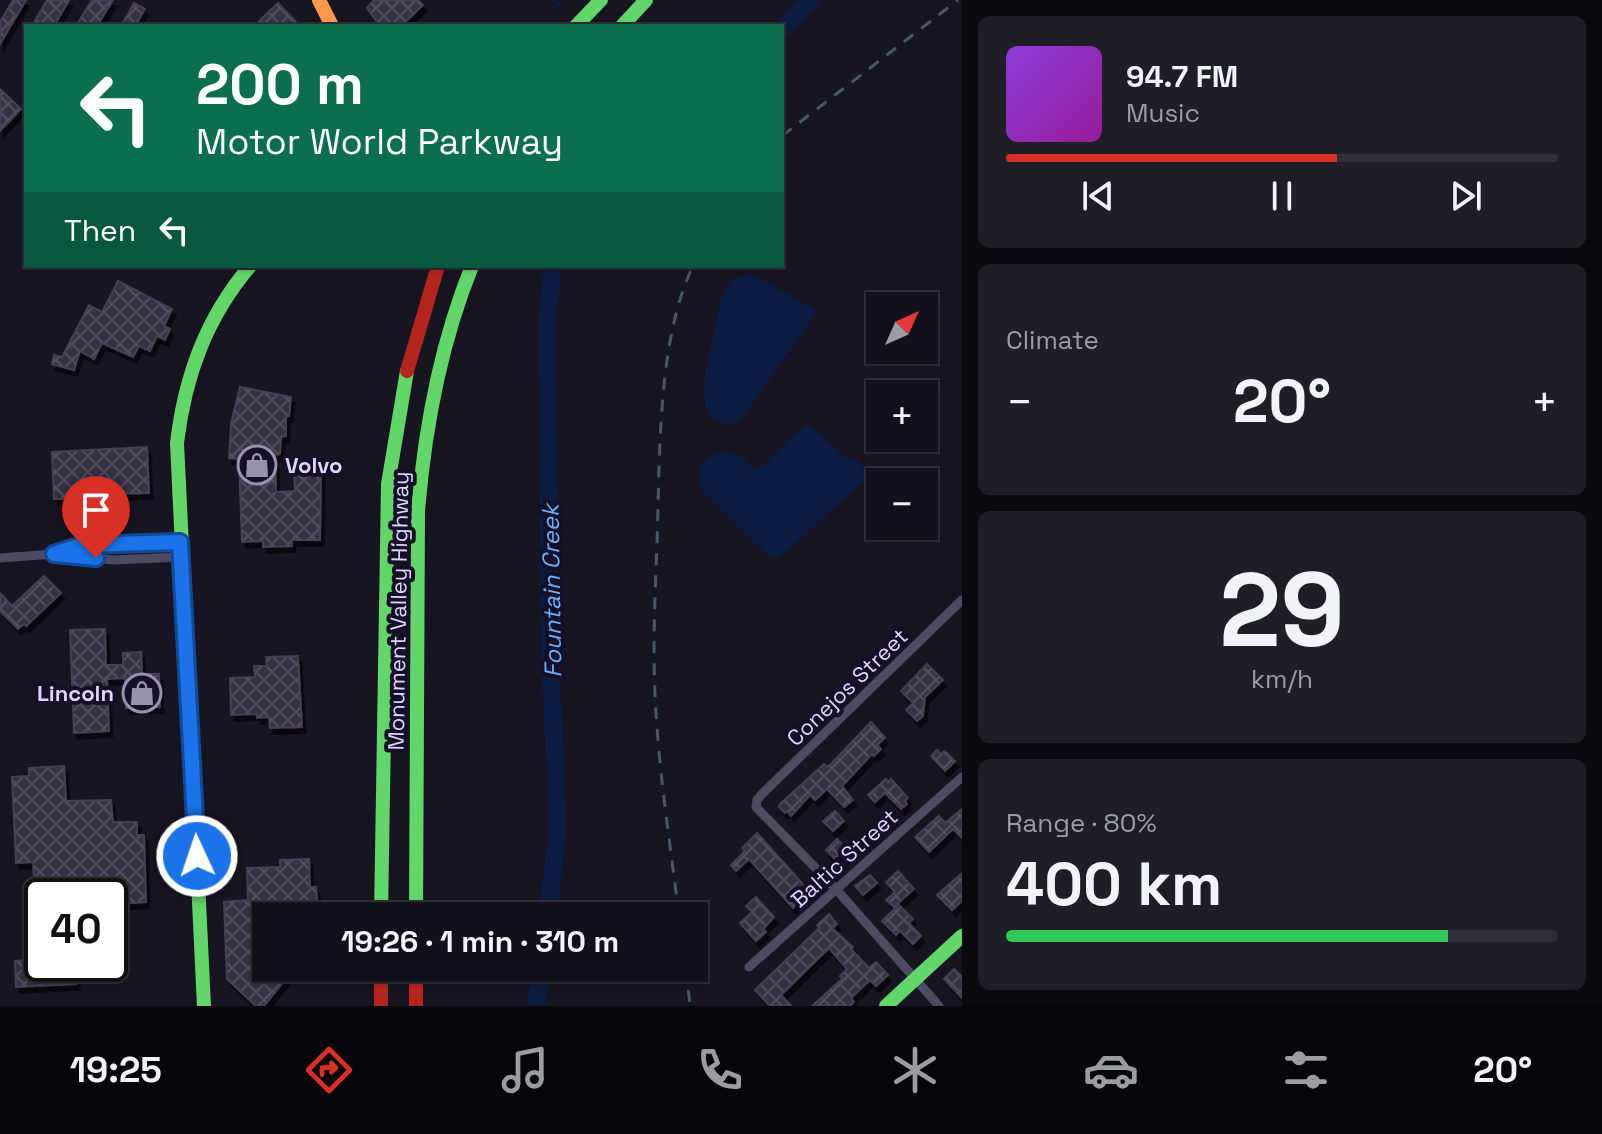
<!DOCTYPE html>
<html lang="en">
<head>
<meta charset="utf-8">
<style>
  body { margin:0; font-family:"Space Grotesk",sans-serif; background:#1f1e27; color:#f1f3f6; height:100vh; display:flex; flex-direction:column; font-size:30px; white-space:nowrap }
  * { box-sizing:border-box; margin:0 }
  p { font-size:26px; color:#9c9da2 }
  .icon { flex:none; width:44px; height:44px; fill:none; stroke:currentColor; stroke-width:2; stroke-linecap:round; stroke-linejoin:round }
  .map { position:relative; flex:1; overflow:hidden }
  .drawer { display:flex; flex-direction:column; gap:16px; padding:16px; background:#0a090e; width:640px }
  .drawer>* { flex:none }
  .guide { position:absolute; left:24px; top:24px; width:760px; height:244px; border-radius:0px; box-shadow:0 2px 6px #0004,0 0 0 2px #313039; background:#0b6e4f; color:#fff; overflow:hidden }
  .needle { width:52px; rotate:45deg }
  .controls { position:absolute; left:866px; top:292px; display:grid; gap:16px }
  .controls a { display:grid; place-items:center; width:72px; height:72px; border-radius:0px; background:#12101a; box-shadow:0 2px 6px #0004,0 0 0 2px #313039; font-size:40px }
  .speed { position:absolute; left:24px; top:878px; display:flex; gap:16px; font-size:40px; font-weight:700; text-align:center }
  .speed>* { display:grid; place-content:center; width:104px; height:104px; border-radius:50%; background:#12101a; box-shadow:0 2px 6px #0004,0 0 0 2px #313039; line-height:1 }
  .speed .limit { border:4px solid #111; border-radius:12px; background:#fff; color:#111 }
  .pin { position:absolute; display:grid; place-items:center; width:68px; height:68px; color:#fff; margin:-82px -34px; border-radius:50% 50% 50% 0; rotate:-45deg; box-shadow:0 0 8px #0007 }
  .pin .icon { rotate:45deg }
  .me { position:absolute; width:88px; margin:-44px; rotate:357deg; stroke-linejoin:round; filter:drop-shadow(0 0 6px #0008) }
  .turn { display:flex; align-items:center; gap:28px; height:168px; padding:0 40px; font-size:36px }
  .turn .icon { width:104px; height:104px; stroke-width:2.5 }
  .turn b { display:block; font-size:56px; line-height:68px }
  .then { display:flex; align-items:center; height:76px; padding:0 40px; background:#0003; gap:16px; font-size:30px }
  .big { font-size:60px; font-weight:700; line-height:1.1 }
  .drawer .widget { flex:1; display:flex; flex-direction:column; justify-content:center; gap:12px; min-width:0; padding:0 28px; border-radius:12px; background:#1f1e27 }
  .drawer .dial { align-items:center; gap:0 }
  .dial b { font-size:104px; line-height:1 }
  .song { display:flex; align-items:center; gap:24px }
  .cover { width:96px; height:96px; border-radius:12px; background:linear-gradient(135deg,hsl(270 70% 55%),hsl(300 70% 35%)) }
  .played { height:8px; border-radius:4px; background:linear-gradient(90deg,#d93025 60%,#313039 60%) }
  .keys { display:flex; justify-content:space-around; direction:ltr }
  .heat { display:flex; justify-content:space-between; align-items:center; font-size:44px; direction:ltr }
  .charge { height:12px; border-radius:6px; background:linear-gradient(90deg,#34c759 80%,#313039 0) }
  .trip { position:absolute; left:252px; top:902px; width:456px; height:80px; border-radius:0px; background:#12101a; box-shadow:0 2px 6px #0004,0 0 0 2px #313039; font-weight:700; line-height:80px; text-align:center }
  .menu { display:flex; height:128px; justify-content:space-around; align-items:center; background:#07060a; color:#9c9da2 }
  .menu .icon { width:56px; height:56px }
  .menu .on { color:#d93025 }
  .menu b { font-size:36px; color:#f1f3f6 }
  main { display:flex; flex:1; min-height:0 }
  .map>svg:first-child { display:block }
  .water { fill:#0c1c41 }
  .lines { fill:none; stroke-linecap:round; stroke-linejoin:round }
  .stream { stroke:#0c1c41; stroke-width:3 }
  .river { stroke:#0c1c41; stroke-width:18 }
  .building { fill:url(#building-cross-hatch); stroke:#454055; stroke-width:2; filter:url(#shadow) }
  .street { stroke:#4d4b62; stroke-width:9 }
  .fast { stroke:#63d668; stroke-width:14 }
  .slow { stroke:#ff974d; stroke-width:14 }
  .jam { stroke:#b3261e; stroke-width:14 }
  .rail { stroke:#46586b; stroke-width:3; stroke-dasharray:12 10; stroke-linecap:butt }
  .route-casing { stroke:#114b97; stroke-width:20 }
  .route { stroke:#1a73e8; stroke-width:14 }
  .labels { text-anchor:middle; stroke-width:8; stroke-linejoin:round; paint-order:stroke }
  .poi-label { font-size:22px; font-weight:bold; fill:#ddd6fe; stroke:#151027; text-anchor:start }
  .street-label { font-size:22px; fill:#ddd6fe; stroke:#151027 }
  .water-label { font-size:24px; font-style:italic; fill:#66affd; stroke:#151027 }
</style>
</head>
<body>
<main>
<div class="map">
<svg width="962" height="1006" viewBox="0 0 962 1006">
  <defs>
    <pattern id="building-cross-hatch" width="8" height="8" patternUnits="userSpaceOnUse" patternTransform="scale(2)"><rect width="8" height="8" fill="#363344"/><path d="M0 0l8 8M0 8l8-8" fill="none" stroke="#535060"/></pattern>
    <filter id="shadow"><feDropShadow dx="3.5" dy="6" stdDeviation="0" flood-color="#0009"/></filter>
  </defs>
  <rect width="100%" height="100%" fill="#181522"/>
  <g class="water">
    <path d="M749 273 815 309V315L749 409C742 418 736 426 724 423 715 421 708 416 706 408 699 385 715 328 720 302 726 286 732 277 749 273Z"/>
    <path d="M806 424 811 426 849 461 855 457 867 472 865 480 778 559 771 558 701 490C694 463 708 448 737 455 744 457 752 466 757 471Z"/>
  </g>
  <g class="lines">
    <path class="stream" d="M553 0 563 8"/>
    <g class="river">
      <path d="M782 29 811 0"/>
      <path d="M547 916 557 838 556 771 550 659 547 318 553 266"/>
      <path d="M536 1006 541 968"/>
    </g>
  </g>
  <g class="building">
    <path d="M13 0H26L0 44V22Z"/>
    <path d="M47 0H69L54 26H32Z"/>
    <path d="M92 0H113L97 26H76Z"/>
    <path d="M374 0H418L423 5 401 26H380L367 8Z"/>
    <path d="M134 3 145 9 135 26H121Z"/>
    <path d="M278 3 300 26H254Z"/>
    <path d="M0 89 21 109 0 131Z"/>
    <path d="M118 281 172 309 164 326 170 329 165 340 157 336 150 351 139 346 133 357 102 343 94 359 80 351 74 370 52 364 54 355 62 357 89 305 102 312Z"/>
    <path d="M240 387 291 397 289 416 286 417V436L281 437 280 454 275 455 276 492 295 491 294 471 321 470 320 540H292V546L263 547V541L242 542 239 459 229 458 231 424Z"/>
    <path d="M147 447 149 493 114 494 116 519 102 520 101 513 69 515 68 499H54L52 452Z"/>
    <path d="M44 576 61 593 26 626 24 624 18 629 0 611V593L12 606Z"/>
    <path d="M105 629 106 665H123V653L141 652 142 674H159L160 707 126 708 125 678 107 679 109 731 74 733 70 630Z"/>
    <path d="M298 656 302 727 270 728 269 717 257 718V714L231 715 230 678 255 677 254 666H267L266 657Z"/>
    <path d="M927 664 943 680 925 697 923 716 917 721 906 710 913 703 901 691Z"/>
    <path d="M871 722 885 738 877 745 881 749 874 756 872 754 842 786 853 800 844 807 827 789 815 800 810 795 791 816 787 811 785 813 779 807 780 804 824 764 828 767Z"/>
    <path d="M937 750 941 754 944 751 947 753 955 761 945 771 931 756Z"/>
    <path d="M64 766 66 801 111 800 113 822H137V835H144L146 902 114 904 110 896H35L33 862 16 863 12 777 29 776V768Z"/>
    <path d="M886 779 888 782 891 779 908 798 905 801 907 804 901 809 885 793 875 802 868 795Z"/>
    <path d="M962 809V838L953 829 929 852 915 837 939 816 945 823Z"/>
    <path d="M835 811 844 821 833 831 823 821Z"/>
    <path d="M757 833 810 892 793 908 749 859 736 871 731 865 745 851 742 848Z"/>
    <path d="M837 839 847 850 834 858 826 850Z"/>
    <path d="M309 859 310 887H316L318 916H266V968H280V976H288L264 1006H256L227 979 224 902 248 900 247 868 280 867V860Z"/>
    <path d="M898 871 914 889 894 907 886 900 895 892 886 882Z"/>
    <path d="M962 873V901L952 910 937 895Z"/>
    <path d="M870 875 877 883 863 895 855 886Z"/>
    <path d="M756 897 774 917 763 929 766 932 756 941 740 923 752 912 746 906Z"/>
    <path d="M899 905 913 919 909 923 921 936 913 944 900 931 896 935 882 921Z"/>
    <path d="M829 914 837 924 832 928 853 947 851 949 869 968 876 962 888 975 876 986 870 980 851 998 854 1002 850 1006H812L843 978 840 976 847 969 829 948 781 995 791 1006H770L755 990 819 928 817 925Z"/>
    <path d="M42 959V964H75L76 984 16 987 15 961Z"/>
    <path d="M954 969 962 977V998L944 979Z"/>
  </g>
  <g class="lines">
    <g class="street">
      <path d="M180 542 81 545 54 554 113 560 181 557"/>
      <path d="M0 558 54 554"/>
      <path d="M749 967 962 777"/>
      <path d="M939 1006 836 889 756 807 757 800 762 794 962 600"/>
    </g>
    <g class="fast">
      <path d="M576 26 601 0"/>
      <path d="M622 26 646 0"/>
      <path d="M381 916 388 484 407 371"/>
      <path d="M416 916 418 511C425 426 440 345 472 266"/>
      <path d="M204 1006 177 443C185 376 206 318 250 266"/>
      <path d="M886 1006 962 936"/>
    </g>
    <path class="slow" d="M319 0 332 26"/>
    <g class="jam">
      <path d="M407 371 438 266"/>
      <path d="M381 968V1006"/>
      <path d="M416 968V1006"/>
    </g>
    <g class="rail">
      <path d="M782 136 958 0"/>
      <path d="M679 916C670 842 658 767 655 693 652 630 657 567 658 505 660 432 661 332 693 266"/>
      <path d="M686 968 690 1006"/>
    </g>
  </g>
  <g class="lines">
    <defs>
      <path id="route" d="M96 558 54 554 81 545 180 542 197 856"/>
    </defs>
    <use href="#route" class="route-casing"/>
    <use href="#route" class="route"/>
  </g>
  <defs>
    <symbol id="shop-ring" viewBox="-11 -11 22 22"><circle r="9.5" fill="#151027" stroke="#9892b1" stroke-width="1.5"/><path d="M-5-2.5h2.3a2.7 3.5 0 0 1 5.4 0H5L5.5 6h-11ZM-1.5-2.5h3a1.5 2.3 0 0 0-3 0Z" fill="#9892b1"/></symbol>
  </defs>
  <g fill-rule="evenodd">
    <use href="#shop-ring" x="235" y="443" width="44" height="44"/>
    <use href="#shop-ring" x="120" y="671" width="44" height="44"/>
  </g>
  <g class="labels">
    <g class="poi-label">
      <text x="285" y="473">Volvo</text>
      <text x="114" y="701" text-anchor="end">Lincoln</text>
    </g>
    <g class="street-label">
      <text transform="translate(398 611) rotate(-89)" y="8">Monument Valley Highway</text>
      <text transform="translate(847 687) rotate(-44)" y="8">Conejos Street</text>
      <text transform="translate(844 858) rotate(-42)" y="8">Baltic Street</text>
    </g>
    <g class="water-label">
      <text transform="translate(552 591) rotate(-91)" y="8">Fountain Creek</text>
    </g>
  </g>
</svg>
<div class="controls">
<a><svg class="needle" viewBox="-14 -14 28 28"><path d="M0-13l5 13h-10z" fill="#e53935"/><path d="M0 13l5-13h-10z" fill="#9c9da2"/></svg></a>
<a>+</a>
<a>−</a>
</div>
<div class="speed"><div class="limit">40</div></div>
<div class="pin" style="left:96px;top:558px;background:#d93025"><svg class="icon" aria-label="arrive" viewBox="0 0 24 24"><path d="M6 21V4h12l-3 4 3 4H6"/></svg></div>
<svg class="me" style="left:197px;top:856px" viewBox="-20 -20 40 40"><circle r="17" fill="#1a73e8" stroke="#fff" stroke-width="3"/><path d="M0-11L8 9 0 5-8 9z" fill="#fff"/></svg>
<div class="trip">19:26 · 1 min · 310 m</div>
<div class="guide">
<div class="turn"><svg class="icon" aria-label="left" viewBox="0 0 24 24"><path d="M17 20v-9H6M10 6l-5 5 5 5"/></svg><div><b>200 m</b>Motor World Parkway</div></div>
<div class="then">Then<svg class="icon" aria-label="left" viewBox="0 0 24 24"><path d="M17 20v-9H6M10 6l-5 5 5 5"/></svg></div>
</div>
</div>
<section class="drawer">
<div class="widget">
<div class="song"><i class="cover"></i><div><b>94.7 FM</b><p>Music</p></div></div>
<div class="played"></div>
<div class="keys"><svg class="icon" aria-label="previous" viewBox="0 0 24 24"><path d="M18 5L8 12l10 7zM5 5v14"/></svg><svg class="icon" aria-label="pause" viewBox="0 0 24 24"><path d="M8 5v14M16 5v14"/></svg><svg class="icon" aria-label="next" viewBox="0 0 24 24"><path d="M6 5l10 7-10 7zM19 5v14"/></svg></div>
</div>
<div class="widget"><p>Climate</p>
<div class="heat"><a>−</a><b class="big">20°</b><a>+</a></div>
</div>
<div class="widget dial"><b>29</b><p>km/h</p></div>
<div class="widget"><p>Range · 80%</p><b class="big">400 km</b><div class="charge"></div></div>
</section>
</main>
<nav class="menu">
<b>19:25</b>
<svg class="icon on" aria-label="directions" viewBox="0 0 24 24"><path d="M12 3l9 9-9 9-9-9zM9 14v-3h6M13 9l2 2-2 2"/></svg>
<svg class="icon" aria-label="music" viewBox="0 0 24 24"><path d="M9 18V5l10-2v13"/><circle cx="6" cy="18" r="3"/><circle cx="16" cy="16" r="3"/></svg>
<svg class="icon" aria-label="phone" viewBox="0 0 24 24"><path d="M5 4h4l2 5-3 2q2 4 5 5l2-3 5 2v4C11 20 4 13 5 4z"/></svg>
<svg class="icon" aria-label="climate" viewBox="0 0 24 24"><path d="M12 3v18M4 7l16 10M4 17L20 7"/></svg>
<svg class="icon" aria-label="car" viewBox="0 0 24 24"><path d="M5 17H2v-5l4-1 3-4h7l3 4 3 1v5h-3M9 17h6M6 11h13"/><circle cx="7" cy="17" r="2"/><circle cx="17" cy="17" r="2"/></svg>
<svg class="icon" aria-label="filters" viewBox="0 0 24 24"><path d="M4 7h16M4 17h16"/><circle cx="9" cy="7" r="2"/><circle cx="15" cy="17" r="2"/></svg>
<b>20°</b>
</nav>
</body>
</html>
